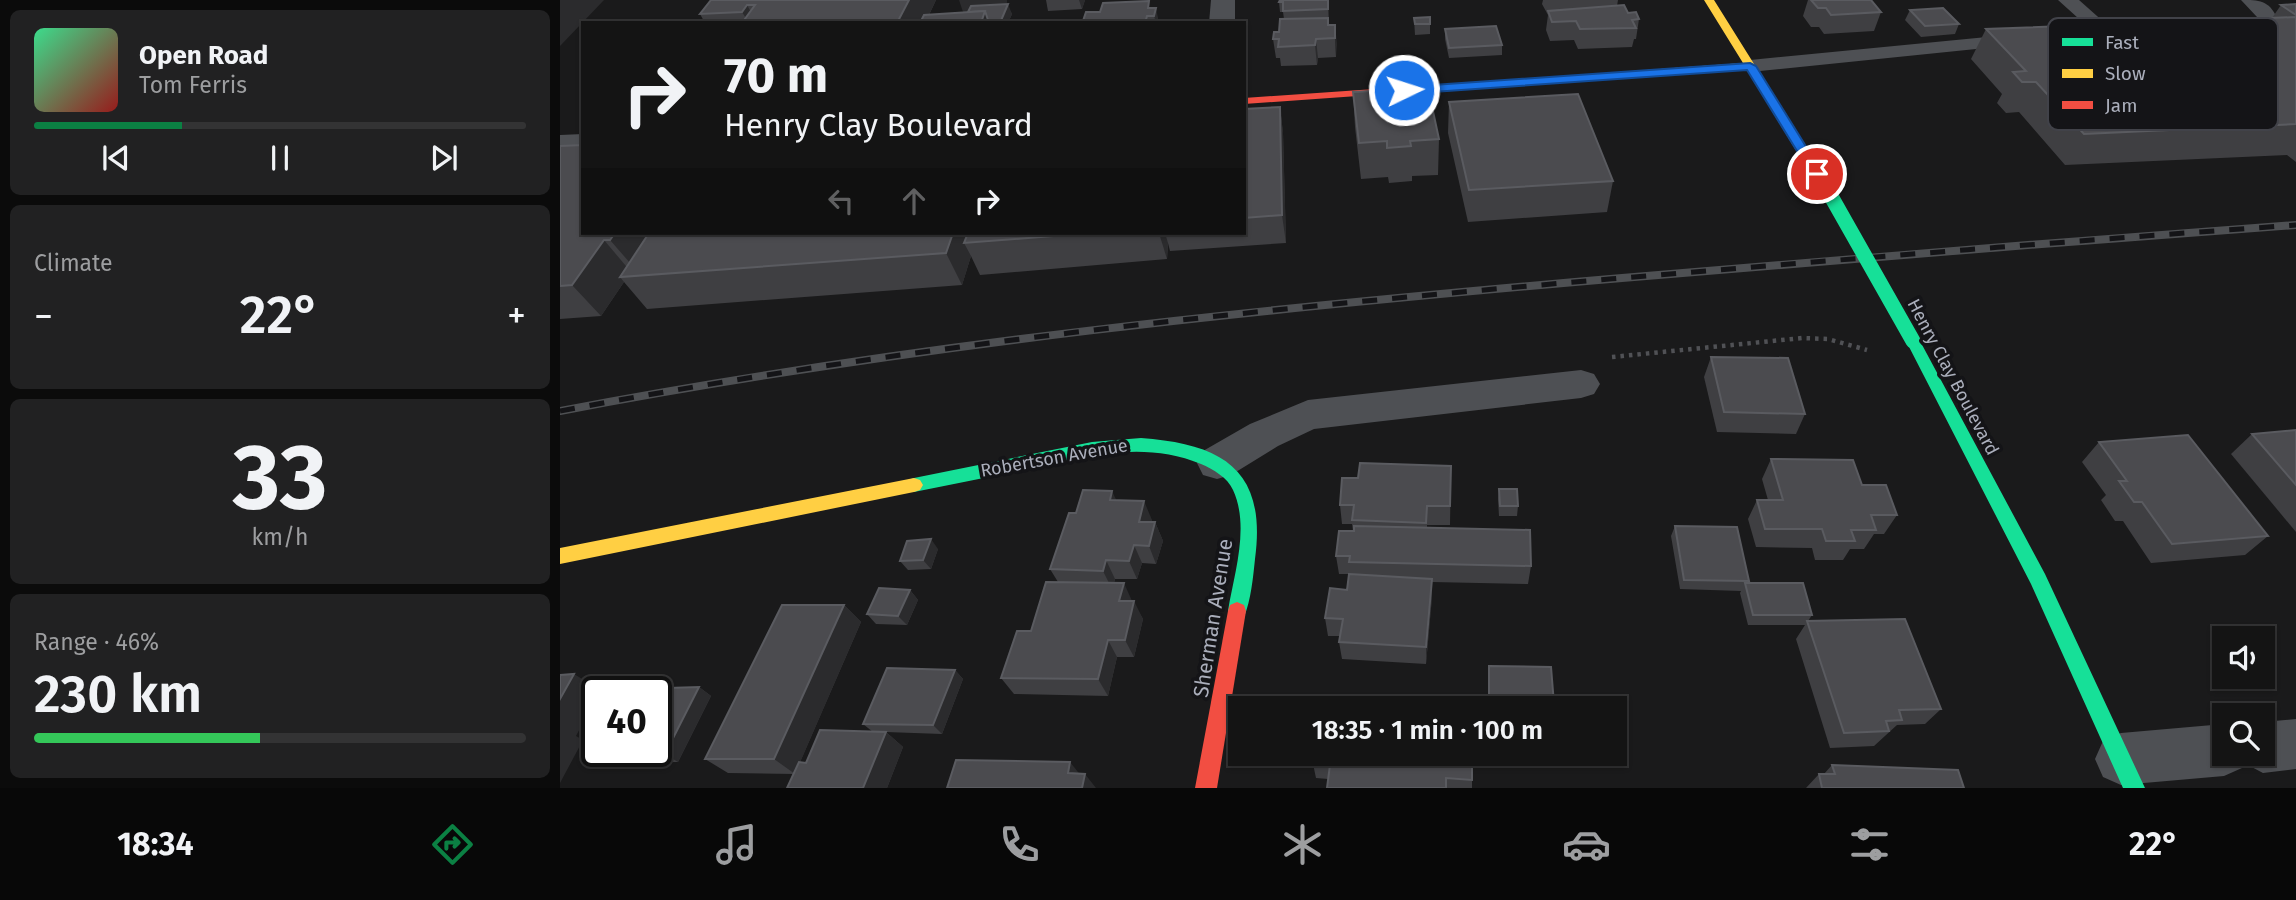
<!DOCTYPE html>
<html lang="en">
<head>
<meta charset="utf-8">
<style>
  body { margin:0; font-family:"Fira Sans",sans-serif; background:#212122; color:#f1f3f6; height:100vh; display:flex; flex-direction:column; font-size:26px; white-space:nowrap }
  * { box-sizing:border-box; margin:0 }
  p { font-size:23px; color:#9d9ea0 }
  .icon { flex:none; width:38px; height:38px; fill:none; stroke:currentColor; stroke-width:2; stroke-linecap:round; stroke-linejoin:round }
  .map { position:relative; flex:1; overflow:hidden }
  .side { display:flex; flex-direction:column; gap:10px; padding:10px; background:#0b0b0b; width:560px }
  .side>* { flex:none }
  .hud { position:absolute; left:21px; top:21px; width:665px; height:214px; border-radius:0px; box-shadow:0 2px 5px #0004,0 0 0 2px #333334; background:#141414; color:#f1f3f6; overflow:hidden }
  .buttons { position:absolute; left:1652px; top:626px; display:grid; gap:14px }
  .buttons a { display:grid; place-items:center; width:63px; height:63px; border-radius:0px; background:#141414; box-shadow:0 2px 5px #0004,0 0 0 2px #333334; font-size:35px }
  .speed { position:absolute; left:21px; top:676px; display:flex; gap:14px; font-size:35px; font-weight:700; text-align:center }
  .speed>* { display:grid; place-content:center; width:91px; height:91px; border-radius:50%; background:#141414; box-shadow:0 2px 5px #0004,0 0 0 2px #333334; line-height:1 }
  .speed .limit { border:4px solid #111; border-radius:10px; background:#fff; color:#111 }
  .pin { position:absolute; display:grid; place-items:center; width:60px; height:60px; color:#fff; margin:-30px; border:4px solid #fff; border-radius:50%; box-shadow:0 2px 7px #0007 }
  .me { position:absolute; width:77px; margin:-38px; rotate:86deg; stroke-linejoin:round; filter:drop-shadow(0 0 5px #0008) }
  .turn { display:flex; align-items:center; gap:24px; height:147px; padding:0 28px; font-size:32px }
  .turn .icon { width:91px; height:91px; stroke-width:2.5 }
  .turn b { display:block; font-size:49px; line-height:60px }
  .lanes { display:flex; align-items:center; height:66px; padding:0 28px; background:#0003; justify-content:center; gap:35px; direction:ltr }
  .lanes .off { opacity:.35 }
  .big { font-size:52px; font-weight:600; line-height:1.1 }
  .side .widget { flex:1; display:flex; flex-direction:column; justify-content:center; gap:10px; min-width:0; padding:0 24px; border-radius:10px; background:#212122 }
  .side .dial { align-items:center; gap:0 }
  .dial b { font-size:91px; line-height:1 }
  .song { display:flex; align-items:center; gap:21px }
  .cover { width:84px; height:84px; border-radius:10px; background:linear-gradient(135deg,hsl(150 70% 55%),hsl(0 70% 35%)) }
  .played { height:7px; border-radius:4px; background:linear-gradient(90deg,#0b8043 30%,#333334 30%) }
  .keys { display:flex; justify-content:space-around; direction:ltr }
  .heat { display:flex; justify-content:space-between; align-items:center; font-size:38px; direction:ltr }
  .charge { height:10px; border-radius:5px; background:linear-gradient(90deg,#34c759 46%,#333334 0) }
  .trip { position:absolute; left:668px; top:696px; width:399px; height:70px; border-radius:0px; background:#141414; box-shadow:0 2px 5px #0004,0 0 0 2px #333334; font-weight:600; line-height:70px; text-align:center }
  .dock { display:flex; height:112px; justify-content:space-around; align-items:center; background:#080808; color:#9d9ea0 }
  .dock .icon { width:49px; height:49px }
  .dock .current { color:#0b8043 }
  .dock b { font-size:32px; color:#f1f3f6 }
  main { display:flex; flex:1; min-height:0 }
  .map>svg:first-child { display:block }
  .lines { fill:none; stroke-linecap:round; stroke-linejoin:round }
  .path { stroke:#505155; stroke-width:4.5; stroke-dasharray:3.5 5; stroke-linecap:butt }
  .lane { fill:#4e5054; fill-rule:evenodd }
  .street { fill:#4e5054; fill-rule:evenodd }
  .fast { fill:#16e098; fill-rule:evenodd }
  .slow { fill:#ffcf43; fill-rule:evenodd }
  .jam { fill:#f24e42; fill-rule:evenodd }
  .rail-casing { stroke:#4e5053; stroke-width:8 }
  .rail { stroke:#141417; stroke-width:5; stroke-dasharray:15; stroke-linecap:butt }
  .fast-bridge-far1 { stroke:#16e098; stroke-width:11 }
  .fast-bridge { stroke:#16e098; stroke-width:15 }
  .wall { fill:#3f3f42 }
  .shaded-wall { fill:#2b2b2d }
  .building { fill:#4b4b4f; stroke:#5a5b60; stroke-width:2 }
  .route { fill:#1a73e8; stroke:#114b97; stroke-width:2 }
  .labels { text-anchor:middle; stroke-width:7; stroke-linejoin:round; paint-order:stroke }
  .street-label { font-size:18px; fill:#abafbc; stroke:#141417 }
  .near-street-label { font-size:21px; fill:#abafbc; stroke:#141417 }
  .key { fill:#141417; stroke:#414249; stroke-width:2 }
  .key-label { font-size:19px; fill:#abafbc }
</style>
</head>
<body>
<main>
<section class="side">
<div class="widget">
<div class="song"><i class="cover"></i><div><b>Open Road</b><p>Tom Ferris</p></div></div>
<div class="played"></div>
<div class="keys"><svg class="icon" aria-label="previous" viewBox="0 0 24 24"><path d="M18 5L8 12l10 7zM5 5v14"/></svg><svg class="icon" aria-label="pause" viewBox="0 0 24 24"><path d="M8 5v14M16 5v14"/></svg><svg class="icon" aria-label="next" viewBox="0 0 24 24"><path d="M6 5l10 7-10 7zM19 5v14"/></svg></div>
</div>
<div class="widget"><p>Climate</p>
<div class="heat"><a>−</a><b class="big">22°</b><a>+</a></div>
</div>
<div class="widget dial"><b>33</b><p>km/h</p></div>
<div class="widget"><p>Range · 46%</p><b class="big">230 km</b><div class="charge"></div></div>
</section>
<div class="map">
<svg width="1736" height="788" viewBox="0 0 1736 788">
  <rect width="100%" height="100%" fill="#1a1a1b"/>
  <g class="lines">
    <path class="path" d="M1052 357 1242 338 1268 339 1307 350"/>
    <g class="lane">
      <path d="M1498 0H1519L1555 32 1552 36H1538Z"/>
      <path d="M1681 0C1699 0 1709 0 1717 18 1705 33 1679 35 1661 30L1658 26 1661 22 1697 17Z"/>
      <path d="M1458 34 1465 36 1468 40 1465 44 1190 72 1183 70 1180 66 1183 62 1190 60Z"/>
    </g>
    <g class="street">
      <path d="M651 0H675V23H649Z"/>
      <path d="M23 134V152L0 153V135Z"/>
      <path d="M1021 370 1034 374 1040 384 1034 394 1021 398 754 429 718 446 671 475 657 479 643 475 637 463 643 451 690 424 748 400Z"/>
      <path d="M1736 719V769L1703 773 1684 763 1682 768 1664 776 1561 785 1543 777 1535 759 1543 741 1561 733 1664 724V754H1703V722Z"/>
    </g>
    <g class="fast">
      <path d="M1353 336 1360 341 1485 574 1585 788H1563L1471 584 1346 341Z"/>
      <path d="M581 438C663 444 707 470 695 559 693 578 691 600 684 617L677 620 670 617 668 611C674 574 690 527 673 490 668 478 653 469 641 464 581 439 519 458 458 471 424 478 389 485 354 492L348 490 345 485 348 480 354 478 532 442Z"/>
    </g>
    <g class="slow">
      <path d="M1144 0H1154L1276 195 1275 198H1265L1187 70 1031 80 1025 77 1031 74 1183 63Z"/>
      <path d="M354 478 360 480 363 485 360 490 354 492 0 564V548Z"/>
    </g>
    <g class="jam">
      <path d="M1031 74 1035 75V79L684 104V98Z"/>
      <path d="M677 602 684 605 686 611 657 788H635L668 611 670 605Z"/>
    </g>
    <defs>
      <path id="rail" d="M0 411C351 344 706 308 1062 278 1287 259 1511 241 1736 225"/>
    </defs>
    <use href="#rail" class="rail-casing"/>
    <use href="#rail" class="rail"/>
    <path class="fast-bridge-far1" d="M1270 195 1273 200"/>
    <path class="fast-bridge" d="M1272 198 1353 341"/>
  </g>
  <g class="wall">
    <path d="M151 0H376L369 15 403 13 447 0 446 4 452 14 448 23H145L140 14Z"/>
    <path d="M486 0H525L522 9 488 11Z"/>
    <path d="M768 0 769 25H775L776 57 758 58 757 65 721 66 720 58H716L713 39 719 32 724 19 723 12H720L719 2Z"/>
    <path d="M983 0H1058L1057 6 1079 19 1076 39H1074L1072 47 1018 49 1014 40 990 41 986 30 988 15 982 4Z"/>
    <path d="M1248 0H1311L1321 12 1314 31 1264 34 1259 27H1251L1243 16Z"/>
    <path d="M1736 4V162L1727 155 1505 165 1459 112 1446 113 1437 103 1442 94 1411 59 1426 29 1712 18 1721 5Z"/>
    <path d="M591 8 598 18 597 23H524L523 21Z"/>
    <path d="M1350 10 1399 24 1395 34 1361 37 1345 20Z"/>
    <path d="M854 18 870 24V34L855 35Z"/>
    <path d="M885 29 942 45V55L889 58 885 39Z"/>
    <path d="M793 92 879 139 878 175 852 176V181L829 183 828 177 801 179 795 127Z"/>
    <path d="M889 102 1053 181 1047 212 908 222 888 133Z"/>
    <path d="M720 107 723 133 726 243 610 251 608 243 607 259 420 275 411 256 402 285 87 309 64 282 41 316 0 319V146L23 233H684V109Z"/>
    <path d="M1151 357 1245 414 1236 434 1157 432 1144 377Z"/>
    <path d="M1736 430V532L1671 454 1692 434Z"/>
    <path d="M1539 442 1708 536 1685 555 1591 563 1563 521H1555L1541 500 1546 495 1522 462Z"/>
    <path d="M1211 459 1302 485 1337 515 1324 534H1314L1304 549H1290L1283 560H1255L1252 548 1196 547 1188 519 1197 500H1208L1202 479Z"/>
    <path d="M891 466 890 525H867V528L971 566 968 584 872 582V597L866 664 782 659 779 642 780 636H768L765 618 787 590 789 574H779L776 556 793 531 792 524H782L780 505 798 478Z"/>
    <path d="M939 489 958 506 957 516H939L938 499Z"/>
    <path d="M557 500 592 520 591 522H595L603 541 596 564 582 563 577 579H555L554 583 572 601 583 619 574 657H557L548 696 454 694 441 678 471 631 498 582 490 569 516 513Z"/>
    <path d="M1115 526 1189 581 1188 583 1252 615 1248 621 1381 709 1365 724 1337 725 1314 746 1270 748 1236 639 1245 625H1188L1180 593 1181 591 1120 589 1111 536Z"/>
    <path d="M378 549 371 569 348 570 340 561Z"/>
    <path d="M350 590 358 600 347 625 316 624 307 614Z"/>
    <path d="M284 605 301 622 240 762 246 763 313 732 303 724 395 670 403 679 382 734 326 732 343 747 327 788H227L234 774 168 773 145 759Z"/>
    <path d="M929 666 994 704 993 709H928V675Z"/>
    <path d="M139 687 151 696 118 762 50 763 35 755Z"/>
    <path d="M754 754 912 780V788H767L768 779 756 778 753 764Z"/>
    <path d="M1272 765 1404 788H1246L1259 774H1264Z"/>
  </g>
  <g class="shaded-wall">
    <path d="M0 0H44L0 46Z"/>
    <path d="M349 0H376L365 23H337Z"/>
    <path d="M399 0H447L446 10 448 4 452 14 448 23H421L404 15Z"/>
    <path d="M519 0H525L522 9Z"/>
    <path d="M187 5 197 23H189L182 12Z"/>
    <path d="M596 8 598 18 597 23H596L594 16Z"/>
    <path d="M775 25 777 44 776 57 775 38Z"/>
    <path d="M756 39 758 58 757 65 755 45Z"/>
    <path d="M720 107 723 133 726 243 722 215Z"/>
    <path d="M55 233H102L77 271 50 240Z"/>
    <path d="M393 233H418L404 243 411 256 402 285 386 253Z"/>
    <path d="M599 233H605L608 243 607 259Z"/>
    <path d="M44 240 71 272 60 277 64 282 41 316 12 285Z"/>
    <path d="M552 491 561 510 550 500Z"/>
    <path d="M584 501 592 520 587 540 579 522Z"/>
    <path d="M595 522 603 541 596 564 589 546Z"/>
    <path d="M371 539 378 549 371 569 363 560Z"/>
    <path d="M574 545 582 563 577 579 569 561Z"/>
    <path d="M546 560 555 579 552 589 543 571Z"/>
    <path d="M872 579V597L866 664V647Z"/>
    <path d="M564 583 572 601H559Z"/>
    <path d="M350 590 358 600 347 625 338 616Z"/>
    <path d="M574 601 583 619 574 657 565 640Z"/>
    <path d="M284 605 301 622 235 774 214 759Z"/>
    <path d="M548 640 557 657 548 696 538 679Z"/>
    <path d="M395 670 403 679 382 734 373 725Z"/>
    <path d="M14 674 40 690 37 691V696L16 736 23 740 0 783V699Z"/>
    <path d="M139 687 151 696 118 762 105 754Z"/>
    <path d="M326 732 343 747 327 788H303Z"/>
    <path d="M510 762 522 777 508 773Z"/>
    <path d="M525 774 536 788H522Z"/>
  </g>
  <g class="building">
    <path d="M151 0H349L337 23H182L195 5H187L182 12 140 14Z"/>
    <path d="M720 0H768V9L723 11V2H719Z"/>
    <path d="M1251 0H1311L1321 12 1271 15 1266 8H1258Z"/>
    <path d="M589 1 588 8H596L594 16H587L585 23H537L538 20 523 21 526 12H540L543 3Z"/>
    <path d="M448 4 440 23H429L425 11 408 12 411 6Z"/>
    <path d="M1736 4V15L1721 5Z"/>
    <path d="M1064 5 1068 13 1076 12 1079 19 1072 20 1076 28 1020 29 1016 21 992 22 988 11Z"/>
    <path d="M1383 8 1399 24 1365 26 1350 10Z"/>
    <path d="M425 11 421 23H360L364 15Z"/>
    <path d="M870 17V24H855L854 18Z"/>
    <path d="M1736 17V124L1524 134 1476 82H1462L1453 72 1466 71 1426 29Z"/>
    <path d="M768 18V25H775V38L756 39 755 45 718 47 719 39H713L714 32H719L720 19Z"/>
    <path d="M512 21 511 23H475L476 22Z"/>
    <path d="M936 26 942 45 889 48 885 29Z"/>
    <path d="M868 88 879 139 850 141 851 146 827 148V141L799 143 793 92Z"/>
    <path d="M1018 94 1053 181 909 190 889 102Z"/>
    <path d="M720 107 722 215 684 218V109Z"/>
    <path d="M23 145V233H55L50 240H44L12 285 0 286V146Z"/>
    <path d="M89 233H393L386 253 60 277Z"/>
    <path d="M408 233H531L404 243Z"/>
    <path d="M1151 357 1228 358 1245 414 1164 412Z"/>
    <path d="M1736 430V485L1692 434Z"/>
    <path d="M1628 435 1708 536 1612 544 1582 502H1574L1559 481H1567L1539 442Z"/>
    <path d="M1211 459 1293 460 1302 485H1326L1337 515H1311L1316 530H1291L1295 541H1266L1262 529H1205L1197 500H1223Z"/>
    <path d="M800 463 891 466 890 506H867L866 523 792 520 794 505H780L782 478H798Z"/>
    <path d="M939 489H957L958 506H940Z"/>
    <path d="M523 490 552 491 550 500 584 501 579 522H595L589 546 574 545 569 561 546 560 543 571 490 569 509 513H516Z"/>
    <path d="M794 526 970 530 971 566 789 562 790 556H776L779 531H794Z"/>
    <path d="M1115 526 1177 527 1189 581 1124 580Z"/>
    <path d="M371 539 363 560 340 561 347 541Z"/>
    <path d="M789 574 872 579 866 647 779 642 783 619 765 618 770 588 787 590Z"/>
    <path d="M486 582 564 583 559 601H574L565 640H548L538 679 441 678 457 631H471Z"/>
    <path d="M1185 583H1243L1252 615H1193Z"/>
    <path d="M319 588 350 590 338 616 307 614Z"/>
    <path d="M222 605H284L214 759H145Z"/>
    <path d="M1345 619 1381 709 1339 710 1342 720 1326 721 1329 731 1284 733 1247 621Z"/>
    <path d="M929 666 991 667 994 704 929 702Z"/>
    <path d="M327 668 395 670 373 725 303 724Z"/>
    <path d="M14 674 0 699V675Z"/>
    <path d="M139 687 105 754 35 755 38 751H96V691H71L73 689Z"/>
    <path d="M778 705 890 709H778Z"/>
    <path d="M260 730 326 732 303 788H227L239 762 246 763Z"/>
    <path d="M754 754H912V780L886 778V788H767L770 765 753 764Z"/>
    <path d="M396 760 510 762 508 773 525 774 522 788H387Z"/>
    <path d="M1272 765 1398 770 1404 788H1262L1259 774H1275Z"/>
  </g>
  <path class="route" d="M1190 63 1196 66 1263 174 1262 177H1253L1187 70 844 94 838 90 844 87Z"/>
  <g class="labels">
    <g class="street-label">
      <text transform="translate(1393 377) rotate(62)" y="6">Henry Clay Boulevard</text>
      <text transform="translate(494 458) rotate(-10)" y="6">Robertson Avenue</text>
    </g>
    <g class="near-street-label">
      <text transform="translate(653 618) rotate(-81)" y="7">Sherman Avenue</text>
    </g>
  </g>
  <rect x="1488" y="18" width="230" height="112" rx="10" class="key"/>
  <rect x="1502" y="38" width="31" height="8" fill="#16e098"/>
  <rect x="1502" y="69" width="31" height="9" fill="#ffcf43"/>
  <rect x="1502" y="101" width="31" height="8" fill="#f24e42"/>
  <g class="key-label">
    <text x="1545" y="49">Fast</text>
    <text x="1545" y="80">Slow</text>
    <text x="1545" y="112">Jam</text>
  </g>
</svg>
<div class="buttons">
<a><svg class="icon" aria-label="sound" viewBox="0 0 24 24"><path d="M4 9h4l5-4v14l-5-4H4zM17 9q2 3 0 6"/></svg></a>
<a><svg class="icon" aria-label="search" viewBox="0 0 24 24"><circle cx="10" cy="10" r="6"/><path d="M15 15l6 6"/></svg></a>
</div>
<div class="speed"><div class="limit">40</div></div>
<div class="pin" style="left:1257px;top:174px;background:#d93025"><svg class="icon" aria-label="arrive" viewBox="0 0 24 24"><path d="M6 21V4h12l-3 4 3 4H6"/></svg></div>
<svg class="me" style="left:844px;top:90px" viewBox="-20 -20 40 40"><circle r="17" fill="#1a73e8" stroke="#fff" stroke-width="3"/><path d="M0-11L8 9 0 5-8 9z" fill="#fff"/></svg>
<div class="trip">18:35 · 1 min · 100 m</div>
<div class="hud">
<div class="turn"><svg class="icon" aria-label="right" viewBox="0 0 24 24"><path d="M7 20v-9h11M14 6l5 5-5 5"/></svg><div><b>70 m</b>Henry Clay Boulevard</div></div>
<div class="lanes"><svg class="icon off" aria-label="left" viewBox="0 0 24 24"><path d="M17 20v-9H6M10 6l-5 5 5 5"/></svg><svg class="icon off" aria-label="ahead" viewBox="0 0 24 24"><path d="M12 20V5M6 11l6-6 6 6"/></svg><svg class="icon" aria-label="right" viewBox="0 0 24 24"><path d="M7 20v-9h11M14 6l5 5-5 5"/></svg></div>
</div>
</div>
</main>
<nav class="dock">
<b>18:34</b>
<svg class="icon current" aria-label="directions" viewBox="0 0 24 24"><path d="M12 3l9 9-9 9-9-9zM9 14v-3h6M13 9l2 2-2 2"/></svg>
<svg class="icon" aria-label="music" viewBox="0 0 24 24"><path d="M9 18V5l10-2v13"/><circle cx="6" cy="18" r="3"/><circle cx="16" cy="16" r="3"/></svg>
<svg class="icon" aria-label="phone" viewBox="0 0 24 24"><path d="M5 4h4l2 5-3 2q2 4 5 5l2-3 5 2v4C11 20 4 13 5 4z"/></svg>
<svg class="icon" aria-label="climate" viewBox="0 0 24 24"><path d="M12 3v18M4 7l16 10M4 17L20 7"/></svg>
<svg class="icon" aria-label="car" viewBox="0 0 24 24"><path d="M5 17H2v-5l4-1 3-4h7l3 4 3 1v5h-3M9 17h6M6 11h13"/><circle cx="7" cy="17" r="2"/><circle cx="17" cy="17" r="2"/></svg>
<svg class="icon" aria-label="filters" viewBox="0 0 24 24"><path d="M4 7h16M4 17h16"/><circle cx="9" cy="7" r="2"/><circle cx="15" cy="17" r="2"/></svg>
<b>22°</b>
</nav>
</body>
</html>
